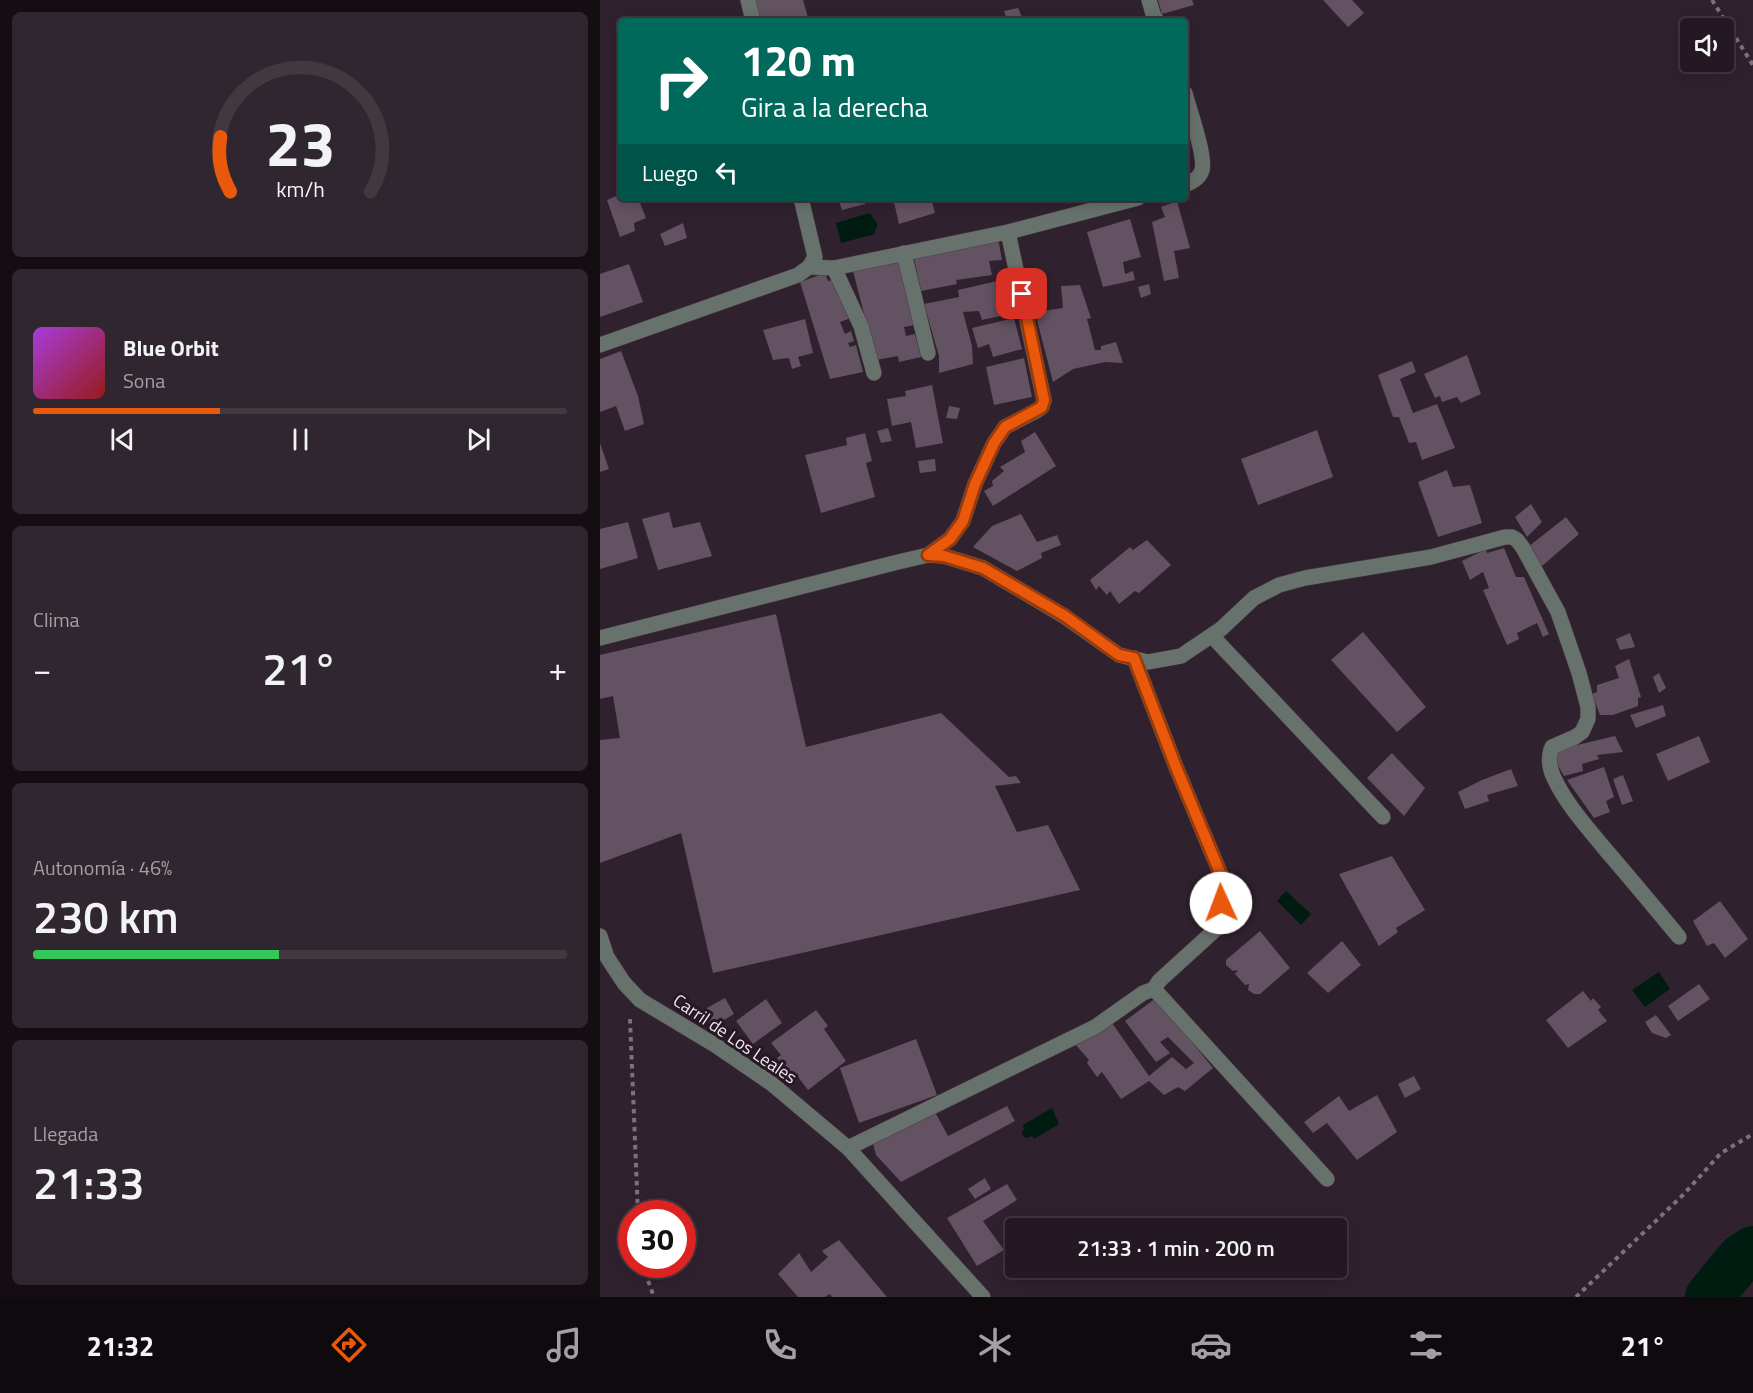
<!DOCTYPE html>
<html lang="es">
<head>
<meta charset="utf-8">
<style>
  body { margin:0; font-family:"Titillium Web",sans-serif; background:#30262f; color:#f1f3f6; height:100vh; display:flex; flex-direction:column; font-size:22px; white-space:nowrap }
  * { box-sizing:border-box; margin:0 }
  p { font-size:20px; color:#a3a0a5 }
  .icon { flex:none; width:33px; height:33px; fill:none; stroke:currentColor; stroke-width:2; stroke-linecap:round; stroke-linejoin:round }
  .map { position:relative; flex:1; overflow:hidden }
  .panel { display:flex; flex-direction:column; gap:12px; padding:12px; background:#140e13; width:600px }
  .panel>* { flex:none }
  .guide { position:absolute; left:18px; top:18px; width:570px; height:183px; border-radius:6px; box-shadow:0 3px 15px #0003,0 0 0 2px #413840; background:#00695c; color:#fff; overflow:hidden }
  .fabs { position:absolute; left:1080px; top:18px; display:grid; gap:12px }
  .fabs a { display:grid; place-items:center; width:54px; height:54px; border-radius:6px; background:#241922; box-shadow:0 3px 15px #0003,0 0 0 2px #413840; font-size:30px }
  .speed { position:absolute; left:18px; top:1200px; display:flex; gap:12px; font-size:30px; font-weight:700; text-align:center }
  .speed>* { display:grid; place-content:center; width:78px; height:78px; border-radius:50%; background:#241922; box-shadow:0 3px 15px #0003,0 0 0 2px #413840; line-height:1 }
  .speed .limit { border:9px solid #d22; background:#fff; color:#111 }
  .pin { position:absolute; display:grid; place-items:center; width:51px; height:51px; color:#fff; margin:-26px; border-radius:12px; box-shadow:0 3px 9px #0006 }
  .me { position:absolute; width:66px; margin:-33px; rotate:358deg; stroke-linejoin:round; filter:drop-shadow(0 0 4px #0008) }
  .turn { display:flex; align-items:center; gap:21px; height:126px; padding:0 24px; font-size:27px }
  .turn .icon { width:78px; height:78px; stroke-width:2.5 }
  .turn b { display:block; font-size:42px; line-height:51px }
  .then { display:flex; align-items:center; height:57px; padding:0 24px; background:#0003; gap:12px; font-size:22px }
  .big { font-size:45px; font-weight:600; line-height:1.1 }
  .panel .tile { flex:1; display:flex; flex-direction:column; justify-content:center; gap:9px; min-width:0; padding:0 21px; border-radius:9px; background:#30262f }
  .panel .dial { align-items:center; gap:0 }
  .dial svg { height:156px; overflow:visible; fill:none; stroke:#413840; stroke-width:7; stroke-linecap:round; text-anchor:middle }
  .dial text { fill:#f1f3f6; stroke:none }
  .song { display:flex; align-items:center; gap:18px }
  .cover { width:72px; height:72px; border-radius:9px; background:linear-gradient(135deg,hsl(280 70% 55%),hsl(0 70% 35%)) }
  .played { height:6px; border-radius:3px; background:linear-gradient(90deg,#ea580c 35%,#413840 35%) }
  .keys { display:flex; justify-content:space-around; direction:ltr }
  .heat { display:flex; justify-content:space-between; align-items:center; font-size:33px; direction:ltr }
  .charge { height:9px; border-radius:4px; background:linear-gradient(90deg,#34c759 46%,#413840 0) }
  .trip { position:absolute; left:405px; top:1218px; width:342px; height:60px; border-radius:6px; background:#241922; box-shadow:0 3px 15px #0003,0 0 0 2px #413840; font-weight:600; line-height:60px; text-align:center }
  .menu { display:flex; height:96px; justify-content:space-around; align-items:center; background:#0e0a0e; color:#a3a0a5 }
  .menu .icon { width:42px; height:42px }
  .menu .current { color:#ea580c }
  .menu b { font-size:27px; color:#f1f3f6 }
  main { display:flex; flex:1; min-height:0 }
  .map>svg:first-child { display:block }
  .water { fill:#001b0f }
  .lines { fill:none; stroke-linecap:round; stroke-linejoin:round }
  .river { stroke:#001b0f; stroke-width:48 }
  .building { fill:#635261 }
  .minor-casing { stroke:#4b3d49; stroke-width:16 }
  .path { stroke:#7e717c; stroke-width:4; stroke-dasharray:4.5 4.5; stroke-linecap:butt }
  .minor { stroke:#68726c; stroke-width:15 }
  .route-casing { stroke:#983908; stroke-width:15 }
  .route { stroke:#ea580c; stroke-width:10 }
  .labels { text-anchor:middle; stroke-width:6; stroke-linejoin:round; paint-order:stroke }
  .street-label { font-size:18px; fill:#f0e6ee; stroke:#261825 }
</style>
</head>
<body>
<main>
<section class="panel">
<div class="tile dial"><svg viewBox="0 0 100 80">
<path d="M14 69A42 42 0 1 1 86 69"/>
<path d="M14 69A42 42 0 0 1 9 41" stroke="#ea580c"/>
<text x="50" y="56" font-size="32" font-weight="700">23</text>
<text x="50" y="72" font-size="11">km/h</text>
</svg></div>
<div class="tile">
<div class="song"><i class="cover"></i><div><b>Blue Orbit</b><p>Sona</p></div></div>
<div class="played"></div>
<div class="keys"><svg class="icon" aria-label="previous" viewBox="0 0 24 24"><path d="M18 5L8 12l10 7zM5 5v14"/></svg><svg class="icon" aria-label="pause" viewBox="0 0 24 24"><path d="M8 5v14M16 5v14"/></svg><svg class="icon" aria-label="next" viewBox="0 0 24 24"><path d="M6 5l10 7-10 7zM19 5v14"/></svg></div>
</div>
<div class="tile"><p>Clima</p>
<div class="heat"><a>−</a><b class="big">21°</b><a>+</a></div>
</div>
<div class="tile"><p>Autonomía · 46%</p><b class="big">230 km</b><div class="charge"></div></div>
<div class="tile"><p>Llegada</p><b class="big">21:33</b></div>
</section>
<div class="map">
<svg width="1153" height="1297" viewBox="0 0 1153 1297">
  <rect width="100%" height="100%" fill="#30212e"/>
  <g class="water">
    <path d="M270 213 278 225 275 230V234L241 243 236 223Z"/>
    <path d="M686 891 711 914 701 925 677 901Z"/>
    <path d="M1059 972 1070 989 1045 1007 1032 990Z"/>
    <path d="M452 1108 459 1124 434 1139 432 1136 426 1138 423 1136 422 1132 424 1129 423 1125Z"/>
  </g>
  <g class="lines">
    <path class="river" d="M1109 1297 1141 1258 1153 1250"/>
  </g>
  <g class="building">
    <path d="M154 0H203L209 21H159Z"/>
    <path d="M558 0H592L594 5 562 14Z"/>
    <path d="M723 0H752L764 13 748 27Z"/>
    <path d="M418 8 423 19 407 21 404 11Z"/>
    <path d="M21 194V198H38L46 218 34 223 35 231 20 237 7 200Z"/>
    <path d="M238 198H273V199L265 201V204L242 210Z"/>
    <path d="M293 198H331L335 213 299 224Z"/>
    <path d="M577 201 590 248 574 251 579 278 564 281 552 222 565 217 561 207Z"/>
    <path d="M530 219 541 257 523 262 525 274 533 271 535 280 503 287 487 232Z"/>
    <path d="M83 223 87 238 65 246 60 234Z"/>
    <path d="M394 238 399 243 402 260 389 261 392 275 356 280 357 284 321 291 314 258Z"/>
    <path d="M299 258 315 325 304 327 306 336 315 334 321 357 299 362 298 356 276 360 253 271Z"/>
    <path d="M29 264 43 302 0 317V274Z"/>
    <path d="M225 273 228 281 236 279 251 318 240 322 245 334 251 331 254 341 248 343 250 347 256 345 263 372 230 379 200 282Z"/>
    <path d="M406 279 414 313 382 320 379 311 363 312 372 346 373 364 339 373V356L324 304 359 297 358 290Z"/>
    <path d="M549 284 551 294 541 298 538 287Z"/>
    <path d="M480 285 491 318 487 319 495 350H501V346L516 342 523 363 505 362 473 369 453 382 435 312 463 308 461 286Z"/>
    <path d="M414 318 422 349 393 357 389 344 378 348 372 328Z"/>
    <path d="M205 319 213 353 198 357 201 366 192 369 189 358 173 360 163 330Z"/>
    <path d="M21 351 38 396 44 424 25 431 16 406 0 412V359Z"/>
    <path d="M867 355 881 394 861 403 857 397 842 402 840 396 835 398 824 374Z"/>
    <path d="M424 358 432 397 394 405 386 367Z"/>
    <path d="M812 361 816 372 800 379 813 413 837 404 855 448 822 460 816 442 809 443 799 417H793L778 375Z"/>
    <path d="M332 385 343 443 316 448 311 422 292 426 287 399 306 396 305 391Z"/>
    <path d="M349 406 360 408 357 419 346 418Z"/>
    <path d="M288 428 292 441 281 443 277 431Z"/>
    <path d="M717 430 733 477 658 505 641 459Z"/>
    <path d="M435 432 456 466 393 506 384 491 393 486 392 481 404 471 400 467 425 452 421 441Z"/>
    <path d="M265 433 272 461 266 463 275 497 221 513 205 455 247 445 246 438Z"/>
    <path d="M0 443 9 469 0 472Z"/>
    <path d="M335 459 336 471 320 473 318 461Z"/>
    <path d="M847 470 853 487 870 485 882 523 838 537 818 482Z"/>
    <path d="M931 504 942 522 927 537 915 517Z"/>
    <path d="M69 512 73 528 100 522 112 556 58 570 42 519Z"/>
    <path d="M421 514 437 542 457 535 461 545 441 553 442 558 417 571 373 547 392 526Z"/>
    <path d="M966 517 979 534 942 566 928 547Z"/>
    <path d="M28 522 38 558 0 569V529Z"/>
    <path d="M547 540 571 565 539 593 535 591 519 604 510 591 507 595 499 586 496 590 490 580 530 547 533 550Z"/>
    <path d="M904 548 916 577H924L949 634 943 637 937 623 917 633 919 639 907 645 883 590 889 588 883 572 870 580 862 561 886 549 887 553Z"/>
    <path d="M176 614 206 747 341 713 409 777 416 776 421 783 395 786 417 832 448 825 480 890 113 973 81 833 0 863V740L20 738 13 696 0 699V655Z"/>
    <path d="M763 632 826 707 797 732 731 660Z"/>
    <path d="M1030 633 1035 647 1020 650 1016 639Z"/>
    <path d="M1029 659 1041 697 1038 698V706L1013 715H1000L992 694 997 692V685L1019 678 1015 666Z"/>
    <path d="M1059 673 1066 688 1059 693 1053 677Z"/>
    <path d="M1063 705 1066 716 1036 728 1030 715Z"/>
    <path d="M1015 736 1023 752 997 755 999 759 982 764 983 771 964 776 954 759 960 749Z"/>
    <path d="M1099 736 1110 762 1068 781 1056 754Z"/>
    <path d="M792 753 825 788 804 816 767 778Z"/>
    <path d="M1004 767 1014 797 1006 801 1010 812 994 818 967 780Z"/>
    <path d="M911 769 918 786 887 795 889 801 865 809 858 792 882 780Z"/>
    <path d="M1023 775 1033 801 1022 805 1013 779Z"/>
    <path d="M792 856 825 910 796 928 798 932 779 946 739 874Z"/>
    <path d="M1120 901 1148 939 1125 958 1114 943 1107 946 1093 921Z"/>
    <path d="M660 931 690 968 660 994H654L648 990 649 984 645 985 635 974 638 970 633 971 626 965V960Z"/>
    <path d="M742 941 761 965 728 993 707 973Z"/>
    <path d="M1099 984 1110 999 1078 1021 1068 1006Z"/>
    <path d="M983 991 991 1001 993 998 1001 1007 998 1010 1007 1021 968 1048 946 1020Z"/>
    <path d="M125 998 134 1014 113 1027 96 1014Z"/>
    <path d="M556 998 613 1068 585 1091 578 1087 564 1095 549 1081 521 1099 502 1072 497 1077 487 1063 489 1060 475 1044 510 1020 549 1076 572 1057 586 1069 594 1063 568 1037 560 1042 570 1053 556 1062 525 1021Z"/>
    <path d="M166 999 182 1023 153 1044 136 1021Z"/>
    <path d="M216 1010 228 1026 224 1029 246 1061 208 1090 198 1077 194 1080 177 1058 181 1055 171 1043Z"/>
    <path d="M1056 1015 1071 1035 1066 1038 1052 1033 1045 1022Z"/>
    <path d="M316 1039 337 1095 259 1123 240 1068Z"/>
    <path d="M814 1076 821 1089 805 1098 798 1084Z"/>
    <path d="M777 1095 797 1132 757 1160 727 1123 713 1133 704 1122 739 1096 749 1111Z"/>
    <path d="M407 1106 415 1121 301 1182 276 1155 273 1144 335 1112 348 1136Z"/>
    <path d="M385 1178 391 1189 375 1199 368 1189Z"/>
    <path d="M407 1184 417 1200 383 1221 404 1250 377 1266 347 1218Z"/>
    <path d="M239 1240 287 1297H232L230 1294 225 1297H198L178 1274 199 1253 211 1272 228 1257 222 1251Z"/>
  </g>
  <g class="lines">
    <defs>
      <g id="minor">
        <path d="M148 0 153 21"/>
        <path d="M549 0 553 14 557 21"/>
        <path d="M585 93C589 109 606 156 602 170 600 178 592 182 585 185"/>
        <path d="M304 253 328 353"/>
        <path d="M209 267 234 268 408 232 538 198"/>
        <path d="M234 268 261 326 274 373"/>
        <path d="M0 345 198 275 209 267 215 257 201 198"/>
        <path d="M328 555 350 539 363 521 375 484 394 443 405 427 436 411 442 407 444 400 408 232"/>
        <path d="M612 636 783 817"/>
        <path d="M0 638 294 563 328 555 344 556 383 568 464 616 519 655 548 662 581 656 621 629 654 598 679 585 705 578 831 557 905 537H912L917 540 923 548 958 612 979 673 988 707V719L982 732 975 737 952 747C948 756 949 768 954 778 966 804 987 827 1005 849 1030 878 1055 908 1079 937"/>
        <path d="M534 658 576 767 621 875V902L615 930 559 981 554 989"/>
        <path d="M0 936 7 957 24 983 40 1000 115 1045 172 1084 248 1148 383 1297"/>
        <path d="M248 1148 495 1027 543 993 554 989 727 1179"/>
      </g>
    </defs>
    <use href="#minor" class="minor-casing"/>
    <g class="path">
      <path d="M1112 0 1153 65"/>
      <path d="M30 1019 38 1214"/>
      <path d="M42 1264 54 1297"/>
      <path d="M976 1297 1084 1194 1121 1153 1153 1134"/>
    </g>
    <use href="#minor" class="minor"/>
  </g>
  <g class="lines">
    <defs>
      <path id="route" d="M422 294 444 400 442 407 405 427 394 443 375 484 363 521 350 539 328 555 344 556 383 568 465 616 519 655 534 658 576 767 621 875V903"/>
    </defs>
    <use href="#route" class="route-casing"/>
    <use href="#route" class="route"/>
  </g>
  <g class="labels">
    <g class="street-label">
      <text transform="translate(135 1039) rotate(34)" y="6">Carril de Los Leales</text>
    </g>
  </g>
</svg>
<div class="fabs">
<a><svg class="icon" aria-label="sound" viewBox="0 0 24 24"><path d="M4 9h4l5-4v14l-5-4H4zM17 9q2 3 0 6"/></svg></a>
</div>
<div class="speed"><div class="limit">30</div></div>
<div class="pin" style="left:422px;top:294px;background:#d93025"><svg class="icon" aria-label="arrive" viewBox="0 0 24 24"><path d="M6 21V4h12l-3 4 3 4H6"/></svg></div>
<svg class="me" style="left:621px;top:903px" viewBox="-20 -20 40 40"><circle r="19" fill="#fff"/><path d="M0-13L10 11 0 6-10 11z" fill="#ea580c"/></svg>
<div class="trip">21:33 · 1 min · 200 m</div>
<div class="guide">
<div class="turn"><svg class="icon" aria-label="right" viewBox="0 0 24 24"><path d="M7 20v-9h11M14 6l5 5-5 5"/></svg><div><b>120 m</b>Gira a la derecha</div></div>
<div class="then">Luego<svg class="icon" aria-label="left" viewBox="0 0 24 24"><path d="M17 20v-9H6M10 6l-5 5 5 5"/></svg></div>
</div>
</div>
</main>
<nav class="menu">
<b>21:32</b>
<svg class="icon current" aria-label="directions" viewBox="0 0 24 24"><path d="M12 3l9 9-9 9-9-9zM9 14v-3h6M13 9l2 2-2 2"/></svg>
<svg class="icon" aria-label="music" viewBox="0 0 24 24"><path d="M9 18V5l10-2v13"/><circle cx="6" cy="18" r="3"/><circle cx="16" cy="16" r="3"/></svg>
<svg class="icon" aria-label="phone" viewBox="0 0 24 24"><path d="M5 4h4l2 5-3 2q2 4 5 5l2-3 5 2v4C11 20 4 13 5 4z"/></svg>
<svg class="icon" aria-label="climate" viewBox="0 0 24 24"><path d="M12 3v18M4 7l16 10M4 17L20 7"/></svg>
<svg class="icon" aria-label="car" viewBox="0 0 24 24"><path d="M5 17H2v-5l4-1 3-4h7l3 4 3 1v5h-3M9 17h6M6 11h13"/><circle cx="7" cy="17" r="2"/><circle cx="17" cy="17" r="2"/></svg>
<svg class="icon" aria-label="filters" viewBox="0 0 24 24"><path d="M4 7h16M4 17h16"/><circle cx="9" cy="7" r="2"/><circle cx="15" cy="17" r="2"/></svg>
<b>21°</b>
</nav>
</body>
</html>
